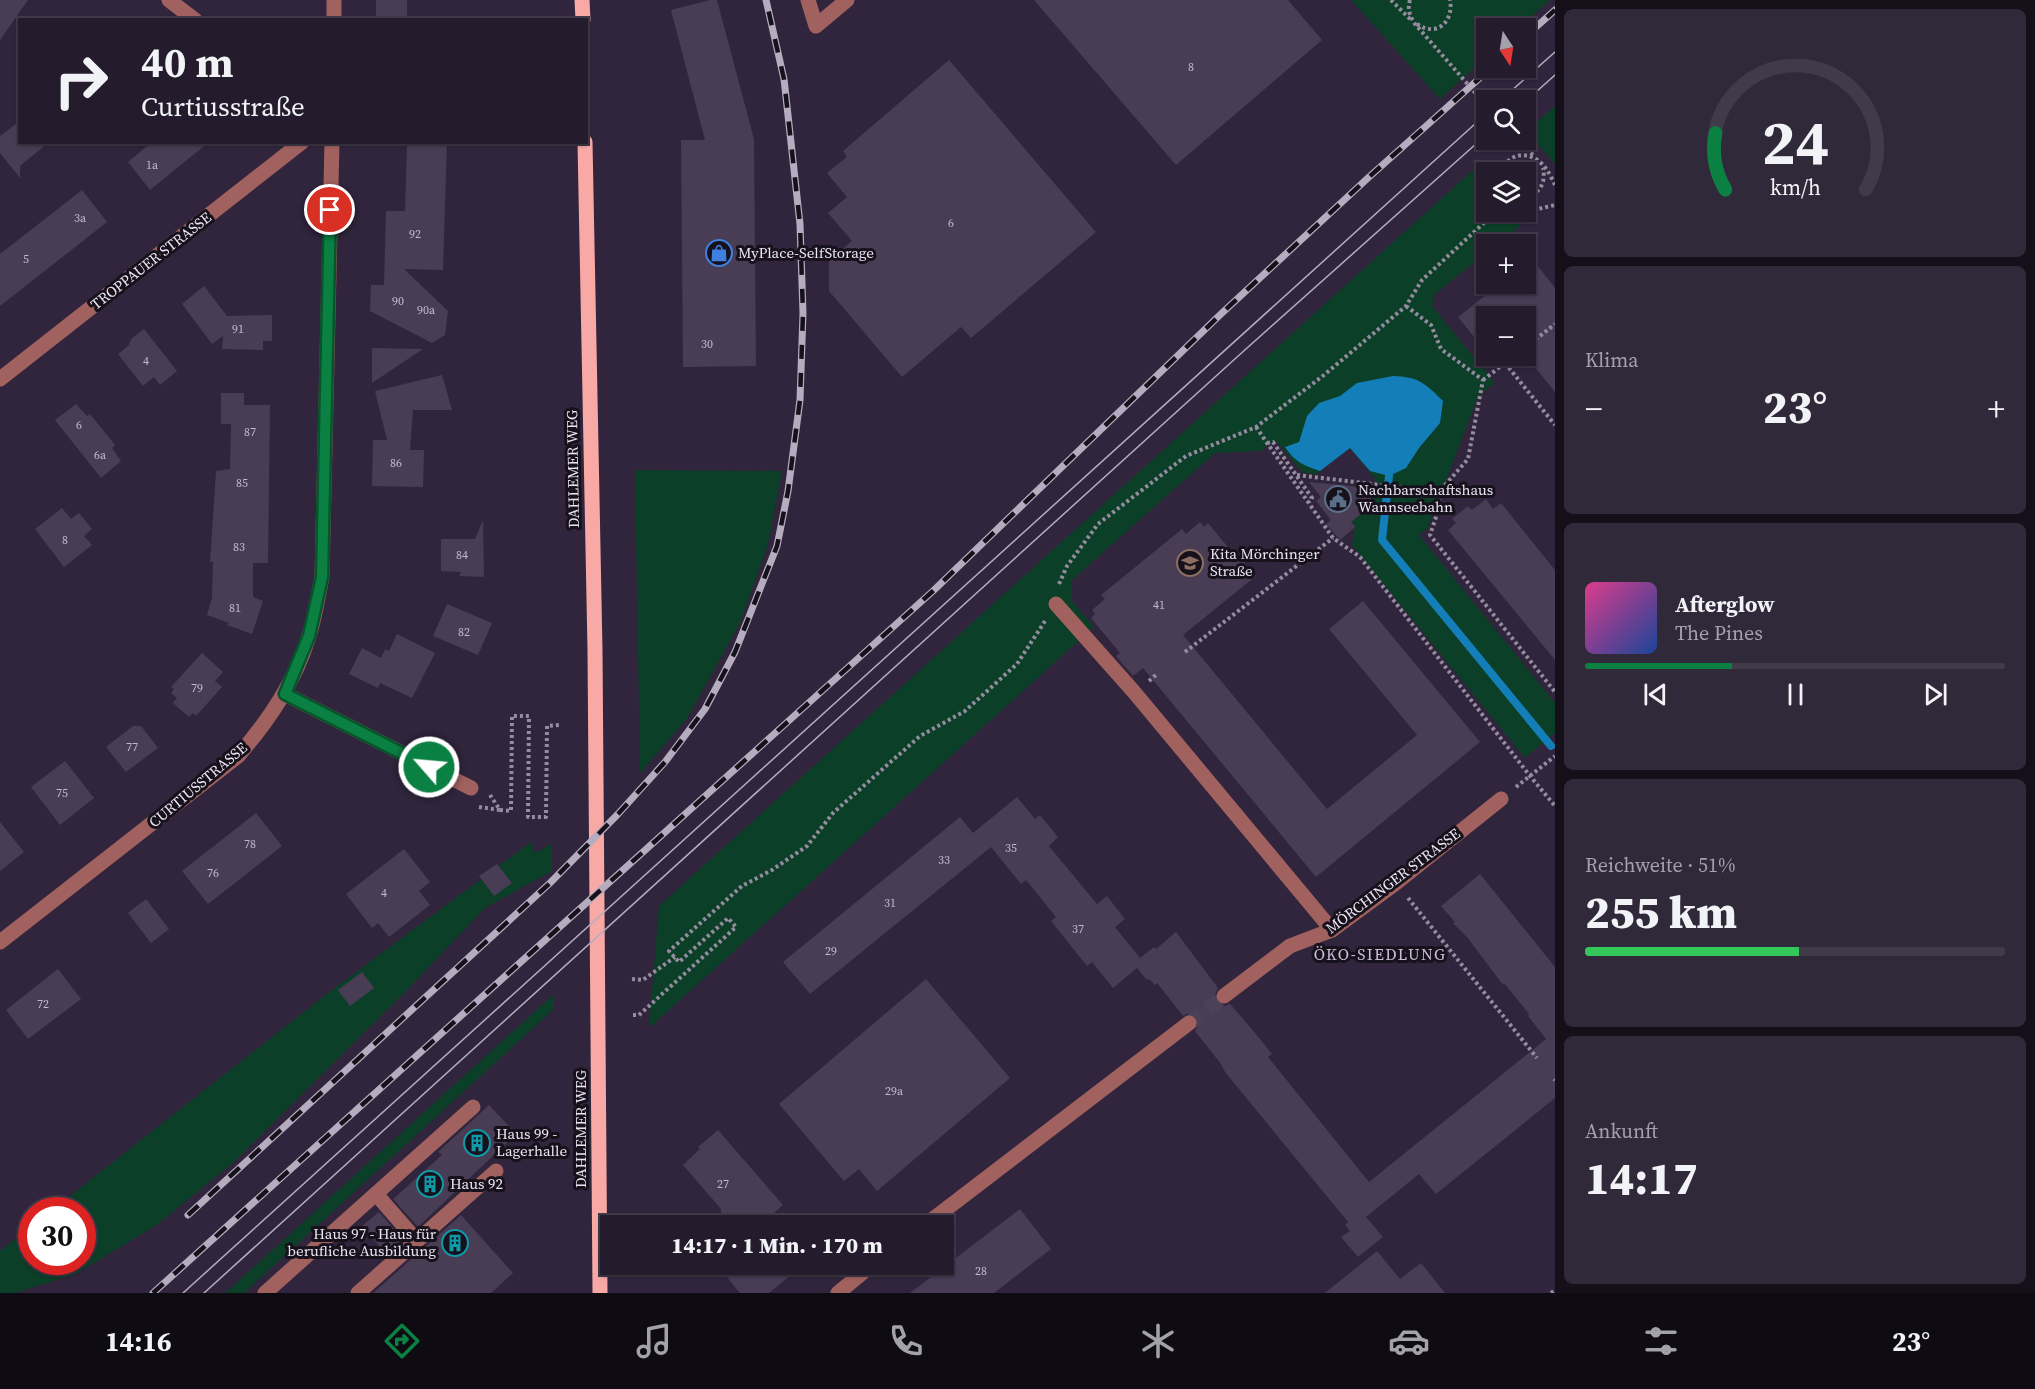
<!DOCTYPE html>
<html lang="de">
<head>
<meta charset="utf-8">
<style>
  body { margin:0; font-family:"Source Serif 4",serif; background:#302939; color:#f1f3f6; height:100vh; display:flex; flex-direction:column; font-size:22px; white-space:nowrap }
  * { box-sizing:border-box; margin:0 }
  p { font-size:20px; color:#a3a1aa }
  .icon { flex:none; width:33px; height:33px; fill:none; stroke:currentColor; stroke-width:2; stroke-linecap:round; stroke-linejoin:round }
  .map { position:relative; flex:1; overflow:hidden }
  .panel { display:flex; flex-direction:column; gap:9px; padding:9px; background:#140f19; width:480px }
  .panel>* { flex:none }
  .hud { position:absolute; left:18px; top:18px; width:570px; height:126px; border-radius:0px; box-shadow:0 2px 4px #0004,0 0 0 2px #413a49; background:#241c2d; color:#f1f3f6; overflow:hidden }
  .needle { width:39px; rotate:168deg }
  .fabs { position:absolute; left:1476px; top:18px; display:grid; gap:12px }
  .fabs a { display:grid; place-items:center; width:60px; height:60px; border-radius:0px; background:#241c2d; box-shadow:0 2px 4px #0004,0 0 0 2px #413a49; font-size:30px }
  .speed { position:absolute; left:18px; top:1197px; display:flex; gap:12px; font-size:30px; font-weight:700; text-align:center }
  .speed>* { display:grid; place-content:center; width:78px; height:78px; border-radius:50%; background:#241c2d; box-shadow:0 2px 4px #0004,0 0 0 2px #413a49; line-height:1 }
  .speed .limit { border:9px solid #d22; background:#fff; color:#111 }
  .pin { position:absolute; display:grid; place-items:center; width:51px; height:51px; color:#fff; margin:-26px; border:3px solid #fff; border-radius:50%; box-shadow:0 2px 6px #0007 }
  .me { position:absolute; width:66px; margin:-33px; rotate:297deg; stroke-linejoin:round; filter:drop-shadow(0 0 4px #0008) }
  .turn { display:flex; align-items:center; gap:21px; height:126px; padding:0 24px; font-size:27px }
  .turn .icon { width:78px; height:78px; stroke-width:2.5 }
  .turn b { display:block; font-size:42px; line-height:51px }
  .big { font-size:45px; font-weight:800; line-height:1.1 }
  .panel .widget { flex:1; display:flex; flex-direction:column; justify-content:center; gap:9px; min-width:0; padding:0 21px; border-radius:9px; background:#302939 }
  .panel .dial { align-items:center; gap:0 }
  .dial svg { height:156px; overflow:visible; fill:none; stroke:#413a49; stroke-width:7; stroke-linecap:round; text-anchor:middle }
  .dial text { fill:#f1f3f6; stroke:none }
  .song { display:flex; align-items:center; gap:18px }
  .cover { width:72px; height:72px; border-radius:9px; background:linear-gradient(135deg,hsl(330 70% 55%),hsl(220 70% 35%)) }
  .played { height:6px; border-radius:3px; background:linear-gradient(90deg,#0b8043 35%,#413a49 35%) }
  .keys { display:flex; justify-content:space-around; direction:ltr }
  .heat { display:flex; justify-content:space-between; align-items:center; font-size:33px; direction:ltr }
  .charge { height:9px; border-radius:4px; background:linear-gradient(90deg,#34c759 51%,#413a49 0) }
  .trip { position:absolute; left:600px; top:1215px; width:354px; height:60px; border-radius:0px; background:#241c2d; box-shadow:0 2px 4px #0004,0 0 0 2px #413a49; font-weight:800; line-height:60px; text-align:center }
  .dock { display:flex; height:96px; justify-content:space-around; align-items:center; background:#0e0b12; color:#a3a1aa }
  .dock .icon { width:42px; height:42px }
  .dock .on { color:#0b8043 }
  .dock b { font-size:27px; color:#f1f3f6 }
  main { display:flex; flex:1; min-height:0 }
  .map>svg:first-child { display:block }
  .green { fill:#0b3f28 }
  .water { fill:#147eb8 }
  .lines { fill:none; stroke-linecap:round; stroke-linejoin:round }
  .stream { stroke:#147eb8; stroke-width:8 }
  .building { fill:#483d55 }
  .minor-tunnel { stroke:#4c4257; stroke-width:15; stroke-dasharray:15 8; stroke-linecap:butt }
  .path { stroke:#958c9f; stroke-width:4; stroke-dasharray:3 3; stroke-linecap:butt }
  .minor { stroke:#a1615f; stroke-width:15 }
  .major { stroke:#f8a9a5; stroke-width:15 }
  .tram { stroke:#b5adbf; stroke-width:1.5 }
  .rail-casing { stroke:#b5adbf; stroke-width:7 }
  .rail { stroke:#16111b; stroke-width:4.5; stroke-dasharray:14; stroke-linecap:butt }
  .route-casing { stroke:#07532c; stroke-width:15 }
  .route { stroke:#0b8043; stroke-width:10 }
  .labels { text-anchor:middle; stroke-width:6; stroke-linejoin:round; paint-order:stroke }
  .number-label { font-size:12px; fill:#c2bacc }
  .poi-label { font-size:15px; fill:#ebe4f3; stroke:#16111b; text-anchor:start }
  .street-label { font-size:15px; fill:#ebe4f3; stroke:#16111b }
  .neighbourhood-label { font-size:16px; letter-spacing:1.5px; fill:#c9bcd9; stroke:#16111b }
</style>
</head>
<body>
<main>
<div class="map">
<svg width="1555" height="1293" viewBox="0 0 1555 1293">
  <rect width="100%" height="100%" fill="#30253c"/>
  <g class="green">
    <path d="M1351 0H1550L1519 28H1486V57L1440 99Z"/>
    <path d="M1555 106V164L1526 131Z"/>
    <path d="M1473 170 1486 185V212H1510L1521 225 1497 244H1486V253L1434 295 1432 306 1495 383 1478 396 1428 528 1419 535 1555 703V733L1525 758 1352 545 1355 527 1351 522 1370 506 1367 502 1383 489 1350 448 1316 474 1303 473 1275 440 1261 451 1215 453 1072 580V601L1094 627 649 1028 659 906Z"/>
    <path d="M635 470 782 471 768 544 740 623 686 720 640 773Z"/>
    <path d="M531 842 535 853 551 844 552 871 485 908 404 993 235 1161 158 1224 76 1274 15 1293H0V1251L31 1226 32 1262H82V1210H52L328 993Z"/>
    <path d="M554 994V1009L244 1293H225Z"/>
  </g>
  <path class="water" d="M1393 376C1419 377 1425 383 1443 401L1440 423 1419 448 1406 468 1389 476 1370 471 1350 448 1320 471C1304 466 1294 461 1285 447L1299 442 1307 416 1319 403 1340 396 1357 383Z"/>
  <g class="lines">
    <path class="stream" d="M1389 476 1382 540 1551 746"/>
  </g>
  <g class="building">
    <path d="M0 0H28L0 40Z"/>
    <rect x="376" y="0" width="31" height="20"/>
    <path d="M710 0H717L754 139 756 366 683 367 681 140H705L671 10Z"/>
    <path d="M1034 0H1288L1322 40 1176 165Z"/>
    <path d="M949 60 1096 232 971 338 961 327 902 377 829 291V260L852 241 828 213 847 197 827 173 847 157 843 151Z"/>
    <path d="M20 121V142H49L20 166V178L0 153V136Z"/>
    <path d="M152 142H209L150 190 128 162Z"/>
    <path d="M407 142H447L443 270 404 269 448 311 445 335 432 343 370 311 371 285H384L386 211H405Z"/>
    <path d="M82 190 107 222 0 306V254Z"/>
    <path d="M1526 251 1555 288V392L1526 356V316H1486V352L1458 317 1500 284H1526Z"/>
    <path d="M204 286 227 316 272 315V341H263V350L222 349 223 336 212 344 182 304Z"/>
    <path d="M144 329 177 371 160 385 154 377 143 386 118 354 129 345 131 339Z"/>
    <path d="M372 348 423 349 372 383Z"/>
    <path d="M442 375 452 410H413L410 450H424L423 487 372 486 373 440H387L375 391Z"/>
    <path d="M221 393H244V405H270L268 563H253V597L263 601 252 634 227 625 229 623 207 615 212 598 213 562H210L216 471 230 469 231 424H221Z"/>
    <path d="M76 404 87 416 90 414 115 445 112 448 121 461 101 478 55 420Z"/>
    <path d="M1309 482 1382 489 1367 502 1370 506 1351 522 1355 527 1340 540 1326 524 1331 520 1316 501 1321 497Z"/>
    <path d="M1486 499 1493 509 1501 503 1555 570V660L1448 530 1456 523 1452 519 1468 506 1472 510Z"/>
    <path d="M62 508 71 519 79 513 92 529 84 536 92 545 64 567 35 529Z"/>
    <path d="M483 520 484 577 459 576 461 572 441 571V539H475Z"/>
    <path d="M1200 522 1204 527 1208 523 1237 558 1239 556 1256 576 1183 635 1327 809 1417 735 1329 629 1363 601 1480 742 1316 877 1143 668 1133 676 1116 656 1120 653 1091 618 1095 614 1092 610 1105 599 1101 595 1182 529 1186 534Z"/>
    <path d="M447 604 492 623 478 655 433 636Z"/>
    <path d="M397 634 435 653 412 698 380 683 378 688 349 674 362 648 381 658 385 649 389 651Z"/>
    <path d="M202 653 223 672 215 681 222 687 196 716 193 713 189 717 173 703 177 698 171 693 174 689 171 687Z"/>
    <path d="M133 726H141L158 748 126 772 106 747Z"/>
    <path d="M65 761 94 798 60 825 31 787Z"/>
    <path d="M1017 797 1035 819 1040 815 1058 837 1049 846 1097 904 1107 896 1125 919 1115 927 1140 958 1154 947 1156 949 1176 932 1218 988 1214 997 1217 1002 1225 1006 1230 1004 1251 1028 1272 1054 1268 1057 1369 1182 1546 1039 1528 1016 1529 1014 1504 983 1503 985 1467 937 1453 923 1455 922 1441 906 1480 874 1555 967V1098L1436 1194 1419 1174 1366 1217 1383 1237 1358 1257 1341 1237 1350 1231 1345 1225 1348 1222 1225 1072 1221 1064 1195 1031 1199 1022 1196 1017 1188 1013 1183 1016 1157 983 1155 985 1149 979 1147 980 1137 968 1113 988 1092 962 1087 966 1051 921 1056 917 1026 880 1021 884 991 847 810 994 783 962 960 817 973 833Z"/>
    <path d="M256 813 282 846 208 904 182 871Z"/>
    <path d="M0 822 24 852 0 871Z"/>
    <path d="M404 849 430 882 419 891 430 905 389 937 378 923 372 928 346 894Z"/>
    <path d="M497 864 512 883 494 896 479 876Z"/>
    <path d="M146 899 169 929 151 943 128 913Z"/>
    <path d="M58 969 81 999 28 1039 6 1010Z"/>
    <path d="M362 972 374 988 350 1006 338 990Z"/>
    <path d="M926 979 1010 1078 877 1191 859 1169 844 1181 779 1104Z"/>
    <path d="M489 1105 516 1134 418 1227 393 1199 442 1155 438 1152Z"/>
    <path d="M718 1130 783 1205 767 1219 769 1226H721V1209L683 1165 700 1149 698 1147Z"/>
    <path d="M1020 1209 1051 1249 994 1293H910Z"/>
    <path d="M379 1212 403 1240 387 1255 362 1226Z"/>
    <path d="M461 1215 513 1273 491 1293H373Z"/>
    <path d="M1377 1251 1400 1279 1421 1263 1445 1293H1325Z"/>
    <path d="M716 1264H804L769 1293H740Z"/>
  </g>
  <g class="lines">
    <path class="minor-tunnel" d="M1189 1023 1224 996"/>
    <g class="path">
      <path d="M1391 0 1411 20"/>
      <path d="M1410 0C1407 10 1410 16 1415 24L1486 105"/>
      <path d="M1417 24C1437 38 1454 21 1450 0"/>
      <path d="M1518 140 1533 155"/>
      <path d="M1502 172C1508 152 1529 150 1543 165 1548 170 1552 179 1555 185"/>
      <path d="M1526 197C1540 193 1546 183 1543 168"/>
      <path d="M1406 306 1431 325 1441 349 1483 380 1468 459 1439 492"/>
      <path d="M1526 347 1555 324"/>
      <path d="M1505 363 1555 425"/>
      <path d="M1483 380 1514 356"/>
      <path d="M1256 427 1333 538 1360 557 1530 776 1555 806"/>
      <path d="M1267 443 1273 442 1312 498 1309 502"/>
      <path d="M1297 475 1439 492 1438 511 1430 535 1555 692"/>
      <path d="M1059 584 1067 566 1098 524 1186 456 1256 427 1324 375 1406 306 1422 280 1486 221 1555 205"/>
      <path d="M1185 652 1333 538"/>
      <path d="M1149 681 1158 673"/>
      <path d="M1516 787 1555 756"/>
      <path d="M490 795 500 810 511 811 512 716H529L528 817H546L547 726 560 725"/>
      <path d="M479 807 500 810"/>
      <path d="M1408 898 1537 1058"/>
      <path d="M632 979 643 980 675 957"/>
      <path d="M633 1015H639L736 927 728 918 679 962 669 951 742 886 772 870 807 846 833 813 920 736 965 711 1017 664 1045 621"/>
      <path d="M1554 1079 1555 1080"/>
      <path d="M1551 1293 1555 1290"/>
    </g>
    <g class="minor">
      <path d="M169 0 195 20"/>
      <path d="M808 0 816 26 847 0"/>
      <path d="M334 20V0"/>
      <path d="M0 379 302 142"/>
      <path d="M1056 604 1134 692 1332 930"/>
      <path d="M285 694 471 788"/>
      <path d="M0 942 238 756C269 720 295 682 309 636 315 617 318 597 322 577L332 142"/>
      <path d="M1224 996 1290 946 1332 930 1396 883 1501 799"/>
      <path d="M376 1194 417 1241"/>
      <path d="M924 1226 1189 1023"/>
      <path d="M265 1293 473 1107"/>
      <path d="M358 1293 496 1171"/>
      <path d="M838 1293 873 1264"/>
    </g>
    <g class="major">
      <path d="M582 0 583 20"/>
      <path d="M585 142 595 650 600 1293"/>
    </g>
    <g class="tram">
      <path d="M1501 100 1555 52"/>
      <path d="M1526 101 1555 75"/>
      <path d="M183 1293 1486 114"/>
      <path d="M204 1293 1247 348 1486 135"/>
    </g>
    <defs>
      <g id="rail">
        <path d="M1526 36 1555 10"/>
        <path d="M188 1215 550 883 618 814 665 762 705 709 735 652 777 546 788 491 800 400 803 313 800 224 784 79 766 0"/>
        <path d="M153 1293 933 591 1222 313 1369 177 1491 68"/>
      </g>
    </defs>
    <use href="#rail" class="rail-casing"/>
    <use href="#rail" class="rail"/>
  </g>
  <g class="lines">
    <defs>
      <path id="route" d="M330 210 322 577 309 636 285 694 429 767"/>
    </defs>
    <use href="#route" class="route-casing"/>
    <use href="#route" class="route"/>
  </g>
  <defs>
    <symbol id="shop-ring" viewBox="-11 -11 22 22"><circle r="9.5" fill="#16111b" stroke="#3f7fe0" stroke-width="1.5"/><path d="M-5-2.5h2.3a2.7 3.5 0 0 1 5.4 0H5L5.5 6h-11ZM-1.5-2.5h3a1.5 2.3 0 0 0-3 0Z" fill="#3f7fe0"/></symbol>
    <symbol id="civic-ring" viewBox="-11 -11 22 22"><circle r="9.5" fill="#16111b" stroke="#5c6f8a" stroke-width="1.5"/><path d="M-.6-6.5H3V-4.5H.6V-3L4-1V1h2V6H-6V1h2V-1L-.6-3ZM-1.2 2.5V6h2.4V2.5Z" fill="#5c6f8a"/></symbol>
    <symbol id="school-ring" viewBox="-11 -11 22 22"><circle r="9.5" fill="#16111b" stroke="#8d6e63" stroke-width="1.5"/><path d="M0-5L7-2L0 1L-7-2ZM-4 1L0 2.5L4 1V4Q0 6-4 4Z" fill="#8d6e63"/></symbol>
    <symbol id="building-ring" viewBox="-11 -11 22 22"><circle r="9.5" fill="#16111b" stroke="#0f9aa8" stroke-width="1.5"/><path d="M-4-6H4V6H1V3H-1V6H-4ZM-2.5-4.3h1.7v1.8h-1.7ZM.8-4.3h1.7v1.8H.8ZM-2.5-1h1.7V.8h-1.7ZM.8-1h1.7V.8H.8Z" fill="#0f9aa8"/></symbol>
  </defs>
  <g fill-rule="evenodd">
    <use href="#shop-ring" x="704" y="238" width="30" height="30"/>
    <use href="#civic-ring" x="1323" y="484" width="30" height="30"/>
    <use href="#school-ring" x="1175" y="548" width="30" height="30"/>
    <use href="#building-ring" x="462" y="1128" width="30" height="30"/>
    <use href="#building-ring" x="415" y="1169" width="30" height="30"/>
    <use href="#building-ring" x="440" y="1228" width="30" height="30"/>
  </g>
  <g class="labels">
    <g class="number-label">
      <text x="1191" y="71">8</text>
      <text x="152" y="169">1a</text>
      <text x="80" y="222">3a</text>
      <text x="951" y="227">6</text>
      <text x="415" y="238">92</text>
      <text x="26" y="263">5</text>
      <text x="398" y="305">90</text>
      <text x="426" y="314">90a</text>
      <text x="238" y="333">91</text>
      <text x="707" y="348">30</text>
      <text x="146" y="365">4</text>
      <text x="79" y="429">6</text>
      <text x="250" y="436">87</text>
      <text x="100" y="459">6a</text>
      <text x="396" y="467">86</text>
      <text x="242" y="487">85</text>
      <text x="65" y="544">8</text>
      <text x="239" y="551">83</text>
      <text x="462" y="559">84</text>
      <text x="1159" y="609">41</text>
      <text x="235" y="612">81</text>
      <text x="464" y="636">82</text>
      <text x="197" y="692">79</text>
      <text x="132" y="751">77</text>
      <text x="62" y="797">75</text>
      <text x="250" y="848">78</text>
      <text x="1011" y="852">35</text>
      <text x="944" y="864">33</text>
      <text x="213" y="877">76</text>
      <text x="384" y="897">4</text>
      <text x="890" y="907">31</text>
      <text x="1078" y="933">37</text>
      <text x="831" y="955">29</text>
      <text x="43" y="1008">72</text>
      <text x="894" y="1095">29a</text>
      <text x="723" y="1188">27</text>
      <text x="981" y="1275">28</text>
    </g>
    <g class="poi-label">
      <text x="738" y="258">MyPlace-SelfStorage</text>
      <text x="1358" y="495">Nachbarschaftshaus<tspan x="1358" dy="17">Wannseebahn</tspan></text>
      <text x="1210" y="559">Kita Mörchinger<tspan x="1210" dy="17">Straße</tspan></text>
      <text x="496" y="1139">Haus 99 -<tspan x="496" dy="17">Lagerhalle</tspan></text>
      <text x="450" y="1189">Haus 92</text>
      <text x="436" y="1239" text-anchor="end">Haus 97 - Haus für<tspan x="436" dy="17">berufliche Ausbildung</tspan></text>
    </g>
    <g class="street-label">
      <text transform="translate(151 261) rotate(-38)" y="5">TROPPAUER STRASSE</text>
      <text transform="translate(573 469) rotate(-91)" y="5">DAHLEMER WEG</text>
      <text transform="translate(198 785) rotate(-40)" y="5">CURTIUSSTRASSE</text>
      <text transform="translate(1393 881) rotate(-37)" y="5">MÖRCHINGER STRASSE</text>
      <text transform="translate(581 1129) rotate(-90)" y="5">DAHLEMER WEG</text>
    </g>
    <g class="neighbourhood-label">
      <text x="1380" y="960">ÖKO-SIEDLUNG</text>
    </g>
  </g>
</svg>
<div class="fabs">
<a><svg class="needle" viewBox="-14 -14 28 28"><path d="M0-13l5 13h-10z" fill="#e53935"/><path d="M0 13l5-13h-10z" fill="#a3a1aa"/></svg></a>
<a><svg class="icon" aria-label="search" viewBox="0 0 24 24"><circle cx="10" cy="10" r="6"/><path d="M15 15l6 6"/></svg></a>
<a><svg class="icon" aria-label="layers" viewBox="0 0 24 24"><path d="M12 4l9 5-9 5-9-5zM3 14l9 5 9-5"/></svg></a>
<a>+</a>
<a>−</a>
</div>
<div class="speed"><div class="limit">30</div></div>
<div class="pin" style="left:330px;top:210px;background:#d93025"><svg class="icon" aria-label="arrive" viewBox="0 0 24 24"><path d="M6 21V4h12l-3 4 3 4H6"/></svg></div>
<svg class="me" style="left:429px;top:767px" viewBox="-20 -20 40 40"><circle r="17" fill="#0b8043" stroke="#fff" stroke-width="3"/><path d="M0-11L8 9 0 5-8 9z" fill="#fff"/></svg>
<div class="trip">14:17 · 1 Min. · 170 m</div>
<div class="hud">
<div class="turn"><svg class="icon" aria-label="right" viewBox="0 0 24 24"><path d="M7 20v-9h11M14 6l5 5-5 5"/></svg><div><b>40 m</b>Curtiusstraße</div></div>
</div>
</div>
<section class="panel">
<div class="widget dial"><svg viewBox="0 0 100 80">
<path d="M14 69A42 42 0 1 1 86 69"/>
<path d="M14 69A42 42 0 0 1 9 40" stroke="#0b8043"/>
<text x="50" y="56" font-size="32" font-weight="700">24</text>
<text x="50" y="72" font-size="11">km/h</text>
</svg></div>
<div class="widget"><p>Klima</p>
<div class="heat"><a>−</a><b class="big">23°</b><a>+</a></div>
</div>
<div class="widget">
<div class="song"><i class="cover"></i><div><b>Afterglow</b><p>The Pines</p></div></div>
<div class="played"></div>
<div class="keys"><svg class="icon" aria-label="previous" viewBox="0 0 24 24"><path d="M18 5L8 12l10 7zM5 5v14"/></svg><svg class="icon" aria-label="pause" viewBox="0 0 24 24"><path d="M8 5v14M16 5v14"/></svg><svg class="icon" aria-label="next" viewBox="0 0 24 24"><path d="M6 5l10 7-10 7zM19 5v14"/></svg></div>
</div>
<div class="widget"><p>Reichweite · 51%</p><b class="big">255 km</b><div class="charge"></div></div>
<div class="widget"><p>Ankunft</p><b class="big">14:17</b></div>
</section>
</main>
<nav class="dock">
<b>14:16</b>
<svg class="icon on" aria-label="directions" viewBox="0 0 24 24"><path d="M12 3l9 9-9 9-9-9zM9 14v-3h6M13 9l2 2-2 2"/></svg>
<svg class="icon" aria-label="music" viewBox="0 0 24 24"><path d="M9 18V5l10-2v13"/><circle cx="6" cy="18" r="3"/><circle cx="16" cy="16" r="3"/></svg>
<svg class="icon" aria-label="phone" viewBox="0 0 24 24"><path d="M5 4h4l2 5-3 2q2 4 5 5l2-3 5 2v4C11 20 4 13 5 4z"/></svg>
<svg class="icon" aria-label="climate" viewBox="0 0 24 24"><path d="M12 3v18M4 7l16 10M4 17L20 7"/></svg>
<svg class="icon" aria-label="car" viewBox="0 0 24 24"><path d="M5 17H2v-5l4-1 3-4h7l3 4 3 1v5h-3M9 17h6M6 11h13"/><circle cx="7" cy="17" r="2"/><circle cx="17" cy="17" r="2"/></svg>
<svg class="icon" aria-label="filters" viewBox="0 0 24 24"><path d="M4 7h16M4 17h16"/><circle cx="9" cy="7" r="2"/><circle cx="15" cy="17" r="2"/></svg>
<b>23°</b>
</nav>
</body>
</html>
